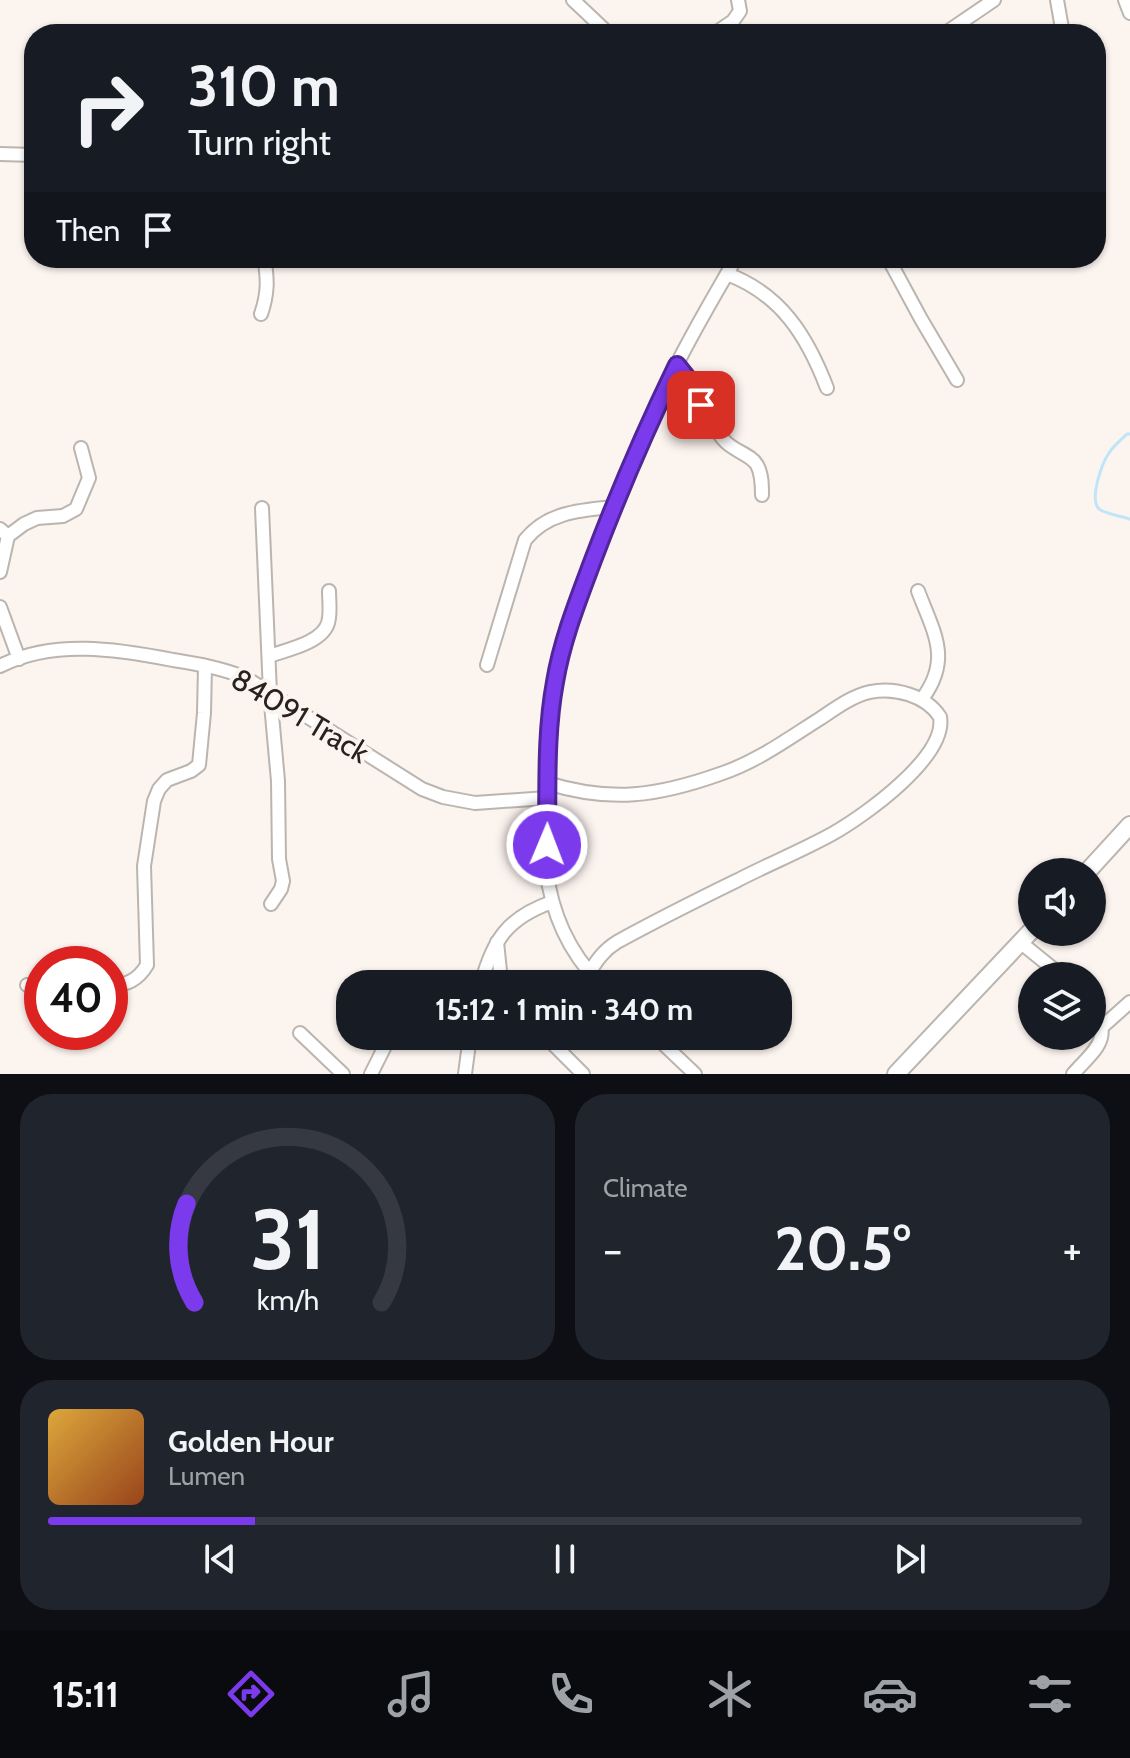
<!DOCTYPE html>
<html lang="en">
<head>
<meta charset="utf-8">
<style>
  body { margin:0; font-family:Cabin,sans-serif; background:#20242c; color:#f1f3f6; height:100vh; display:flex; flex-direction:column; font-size:30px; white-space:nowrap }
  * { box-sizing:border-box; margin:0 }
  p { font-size:26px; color:#9ea1a6 }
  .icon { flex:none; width:44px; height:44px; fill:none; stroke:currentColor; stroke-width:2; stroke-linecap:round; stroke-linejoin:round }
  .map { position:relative; height:1074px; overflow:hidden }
  .panel { display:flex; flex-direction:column; gap:20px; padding:20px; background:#0d0f14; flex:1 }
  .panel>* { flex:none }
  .banner { position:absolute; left:24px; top:24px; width:1082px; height:244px; border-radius:32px; box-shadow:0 2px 6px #0004; background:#171b24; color:#f1f3f6; overflow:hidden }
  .buttons { position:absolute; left:1018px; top:858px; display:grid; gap:16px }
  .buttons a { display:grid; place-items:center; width:88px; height:88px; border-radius:50%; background:#171b24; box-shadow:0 2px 6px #0004; font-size:40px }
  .speed { position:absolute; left:24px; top:946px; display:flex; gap:16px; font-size:40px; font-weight:700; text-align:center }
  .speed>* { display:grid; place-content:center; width:104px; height:104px; border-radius:50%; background:#171b24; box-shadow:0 2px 6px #0004; line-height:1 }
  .speed .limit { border:12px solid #d22; background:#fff; color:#111 }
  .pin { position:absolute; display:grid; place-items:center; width:68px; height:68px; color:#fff; margin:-34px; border-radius:16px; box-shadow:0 4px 12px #0006 }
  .me { position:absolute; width:88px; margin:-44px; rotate:1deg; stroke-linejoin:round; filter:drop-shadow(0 0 6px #0008) }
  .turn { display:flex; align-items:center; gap:28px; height:168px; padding:0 32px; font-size:36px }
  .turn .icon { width:104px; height:104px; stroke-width:2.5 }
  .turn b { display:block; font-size:56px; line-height:68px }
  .then { display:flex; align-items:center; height:76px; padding:0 32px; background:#0003; gap:16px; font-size:30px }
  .big { font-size:60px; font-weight:700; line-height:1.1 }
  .panel .widget { flex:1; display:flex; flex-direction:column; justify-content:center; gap:12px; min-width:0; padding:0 28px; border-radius:32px; background:#20242c }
  .panel .dial { align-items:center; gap:0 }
  .dial svg { height:208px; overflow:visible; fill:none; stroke:#363941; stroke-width:7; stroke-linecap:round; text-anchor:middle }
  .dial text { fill:#f1f3f6; stroke:none }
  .song { display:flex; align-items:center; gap:24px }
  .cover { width:96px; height:96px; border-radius:12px; background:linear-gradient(135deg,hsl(40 70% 55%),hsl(20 70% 35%)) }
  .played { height:8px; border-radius:4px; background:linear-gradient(90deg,#7c3aed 20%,#363941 20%) }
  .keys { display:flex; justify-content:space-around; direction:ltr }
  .heat { display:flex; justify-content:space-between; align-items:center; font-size:44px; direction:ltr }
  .panel .tiles { flex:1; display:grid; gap:20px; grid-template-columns:1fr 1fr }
  .widget:last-child { grid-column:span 2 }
  .trip { position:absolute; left:336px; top:970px; width:456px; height:80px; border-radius:32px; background:#171b24; box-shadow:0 2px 6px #0004; font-weight:700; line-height:80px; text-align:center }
  .dock { display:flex; height:128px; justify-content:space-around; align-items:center; background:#090b0e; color:#9ea1a6 }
  .dock .icon { width:56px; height:56px }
  .dock .selected { color:#7c3aed }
  .dock b { font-size:36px; color:#f1f3f6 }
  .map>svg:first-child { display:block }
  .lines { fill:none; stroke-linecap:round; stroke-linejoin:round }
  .stream { stroke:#bfe5f7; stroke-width:3 }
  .minor-casing { stroke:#bbb5b0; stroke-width:16 }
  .major-casing { stroke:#bbb5b0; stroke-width:20 }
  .minor { stroke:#fff; stroke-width:12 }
  .major { stroke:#fff; stroke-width:16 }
  .route-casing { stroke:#51269a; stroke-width:20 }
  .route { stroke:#7c3aed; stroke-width:14 }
  .labels { text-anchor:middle; stroke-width:8; stroke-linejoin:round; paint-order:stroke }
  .street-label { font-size:30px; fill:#252220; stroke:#fcf4ef }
</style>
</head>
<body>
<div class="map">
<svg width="1130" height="1074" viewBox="0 0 1130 1074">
  <rect width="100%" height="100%" fill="#fcf4ef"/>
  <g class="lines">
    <path class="stream" d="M1130 434H1127C1121 440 1113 446 1109 453 1102 463 1089 499 1099 509 1103 513 1123 517 1130 519"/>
    <defs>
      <g id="minor">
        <path d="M573 0 609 34"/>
        <path d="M1057 0 1063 34"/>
        <path d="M1125 0 1130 13"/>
        <path d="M714 34 733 21 740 11 738 0"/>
        <path d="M944 34 994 0"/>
        <path d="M0 154 34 155"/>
        <path d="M888 258 921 319 957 380"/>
        <path d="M727 274C781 294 807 336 827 388"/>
        <path d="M261 314C268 294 268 279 264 258"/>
        <path d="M677 365C696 387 704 416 723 439 732 451 751 454 757 465 762 474 762 485 762 495"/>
        <path d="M262 508 270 693 278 781 279 859 283 881 281 889 271 904"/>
        <path d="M0 529 8 536 0 572"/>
        <path d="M8 536 24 524 37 518 63 516 76 509 89 478 81 448"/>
        <path d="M918 591C934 633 952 659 922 699"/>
        <path d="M0 607 19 659"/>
        <path d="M269 656C286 650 322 643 328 623 331 613 329 601 329 591"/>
        <path d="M487 665 525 540C547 512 581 510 613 507"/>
        <path d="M0 666C53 639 117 649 173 660 198 664 222 668 246 678L422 789 443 797 475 803 547 798"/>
        <path d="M547 783C611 803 658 796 720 774 757 762 789 738 821 718 836 708 852 696 870 692 894 687 926 695 940 717 947 757 864 816 832 834 801 851 769 864 738 880 697 900 657 920 617 942 604 950 597 960 589 973"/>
        <path d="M497 942 500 971 504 984"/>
        <path d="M1020 942 1062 976"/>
        <path d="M481 984C493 940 507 918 552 902"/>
        <path d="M600 984C568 951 552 914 546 869 547 807 543 743 555 681 563 637 580 596 595 554 619 489 645 426 677 364 695 328 716 293 736 258"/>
        <path d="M27 985 42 987"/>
        <path d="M110 986C127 985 138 980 147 965L144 866 154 801 159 789 167 780 191 771 199 765 204 713 205 666"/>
        <path d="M1102 1027 1130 1002"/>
        <path d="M300 1033 343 1074"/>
        <path d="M545 1036 583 1074"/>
        <path d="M655 1036 695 1074"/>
        <path d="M371 1074 390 1036"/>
        <path d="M465 1074 470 1036"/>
        <path d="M1073 1074C1095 1049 1114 1039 1092 1006"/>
      </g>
      <g id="major">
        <path d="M1087 872 1130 825"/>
        <path d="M896 1074 1032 930"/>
      </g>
    </defs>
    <use href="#minor" class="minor-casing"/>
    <use href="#major" class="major-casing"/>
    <use href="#minor" class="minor"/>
    <use href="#major" class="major"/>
  </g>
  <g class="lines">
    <defs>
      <path id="route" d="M547 845C548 791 545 736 555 682 562 640 578 600 593 560 618 494 646 429 677 365L689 380 701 405"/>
    </defs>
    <use href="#route" class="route-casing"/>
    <use href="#route" class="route"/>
  </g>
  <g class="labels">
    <g class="street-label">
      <text transform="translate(300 716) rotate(31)" y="10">84091 Track</text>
    </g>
  </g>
</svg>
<div class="buttons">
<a><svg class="icon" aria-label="sound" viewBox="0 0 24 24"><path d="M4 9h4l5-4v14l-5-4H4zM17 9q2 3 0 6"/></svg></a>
<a><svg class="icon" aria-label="layers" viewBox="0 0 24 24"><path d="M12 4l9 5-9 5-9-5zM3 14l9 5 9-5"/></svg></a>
</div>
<div class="speed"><div class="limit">40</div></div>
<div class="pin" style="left:701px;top:405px;background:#d93025"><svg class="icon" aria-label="arrive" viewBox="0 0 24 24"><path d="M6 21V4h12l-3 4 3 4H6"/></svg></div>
<svg class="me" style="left:547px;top:845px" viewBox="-20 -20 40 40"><circle r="17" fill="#7c3aed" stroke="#fff" stroke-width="3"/><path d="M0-11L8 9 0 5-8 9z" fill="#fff"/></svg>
<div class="trip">15:12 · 1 min · 340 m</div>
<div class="banner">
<div class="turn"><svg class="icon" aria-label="right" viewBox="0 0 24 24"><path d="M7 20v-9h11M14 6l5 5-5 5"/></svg><div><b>310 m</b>Turn right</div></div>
<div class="then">Then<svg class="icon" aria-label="arrive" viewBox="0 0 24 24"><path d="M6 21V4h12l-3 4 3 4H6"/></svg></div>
</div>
</div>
<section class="panel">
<div class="tiles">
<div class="widget dial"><svg viewBox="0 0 100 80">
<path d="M14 69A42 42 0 1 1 86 69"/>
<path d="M14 69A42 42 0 0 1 11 31" stroke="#7c3aed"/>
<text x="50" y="56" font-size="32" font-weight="700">31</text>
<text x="50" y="72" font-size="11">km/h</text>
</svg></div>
<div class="widget"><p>Climate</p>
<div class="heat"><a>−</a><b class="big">20.5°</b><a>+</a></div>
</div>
<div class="widget">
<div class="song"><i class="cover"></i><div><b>Golden Hour</b><p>Lumen</p></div></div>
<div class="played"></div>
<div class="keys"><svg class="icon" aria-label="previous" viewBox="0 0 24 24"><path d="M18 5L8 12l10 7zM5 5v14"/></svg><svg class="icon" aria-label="pause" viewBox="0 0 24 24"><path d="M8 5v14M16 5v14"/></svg><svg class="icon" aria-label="next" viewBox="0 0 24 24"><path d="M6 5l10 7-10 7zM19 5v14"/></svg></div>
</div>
</div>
</section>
<nav class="dock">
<b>15:11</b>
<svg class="icon selected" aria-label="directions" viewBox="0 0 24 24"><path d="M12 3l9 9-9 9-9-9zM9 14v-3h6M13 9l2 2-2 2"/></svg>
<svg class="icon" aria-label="music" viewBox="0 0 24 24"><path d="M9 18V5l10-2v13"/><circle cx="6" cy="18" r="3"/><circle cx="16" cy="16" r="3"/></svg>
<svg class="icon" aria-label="phone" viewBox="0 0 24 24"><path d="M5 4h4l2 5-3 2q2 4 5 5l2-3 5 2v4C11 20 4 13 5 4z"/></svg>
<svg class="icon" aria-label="climate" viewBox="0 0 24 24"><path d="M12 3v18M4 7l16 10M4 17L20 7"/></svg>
<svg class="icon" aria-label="car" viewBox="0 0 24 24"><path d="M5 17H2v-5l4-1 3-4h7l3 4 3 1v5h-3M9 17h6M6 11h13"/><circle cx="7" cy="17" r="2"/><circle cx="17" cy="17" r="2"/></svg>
<svg class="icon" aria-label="filters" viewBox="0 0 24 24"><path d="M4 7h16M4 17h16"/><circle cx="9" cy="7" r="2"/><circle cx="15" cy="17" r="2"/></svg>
</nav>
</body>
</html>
